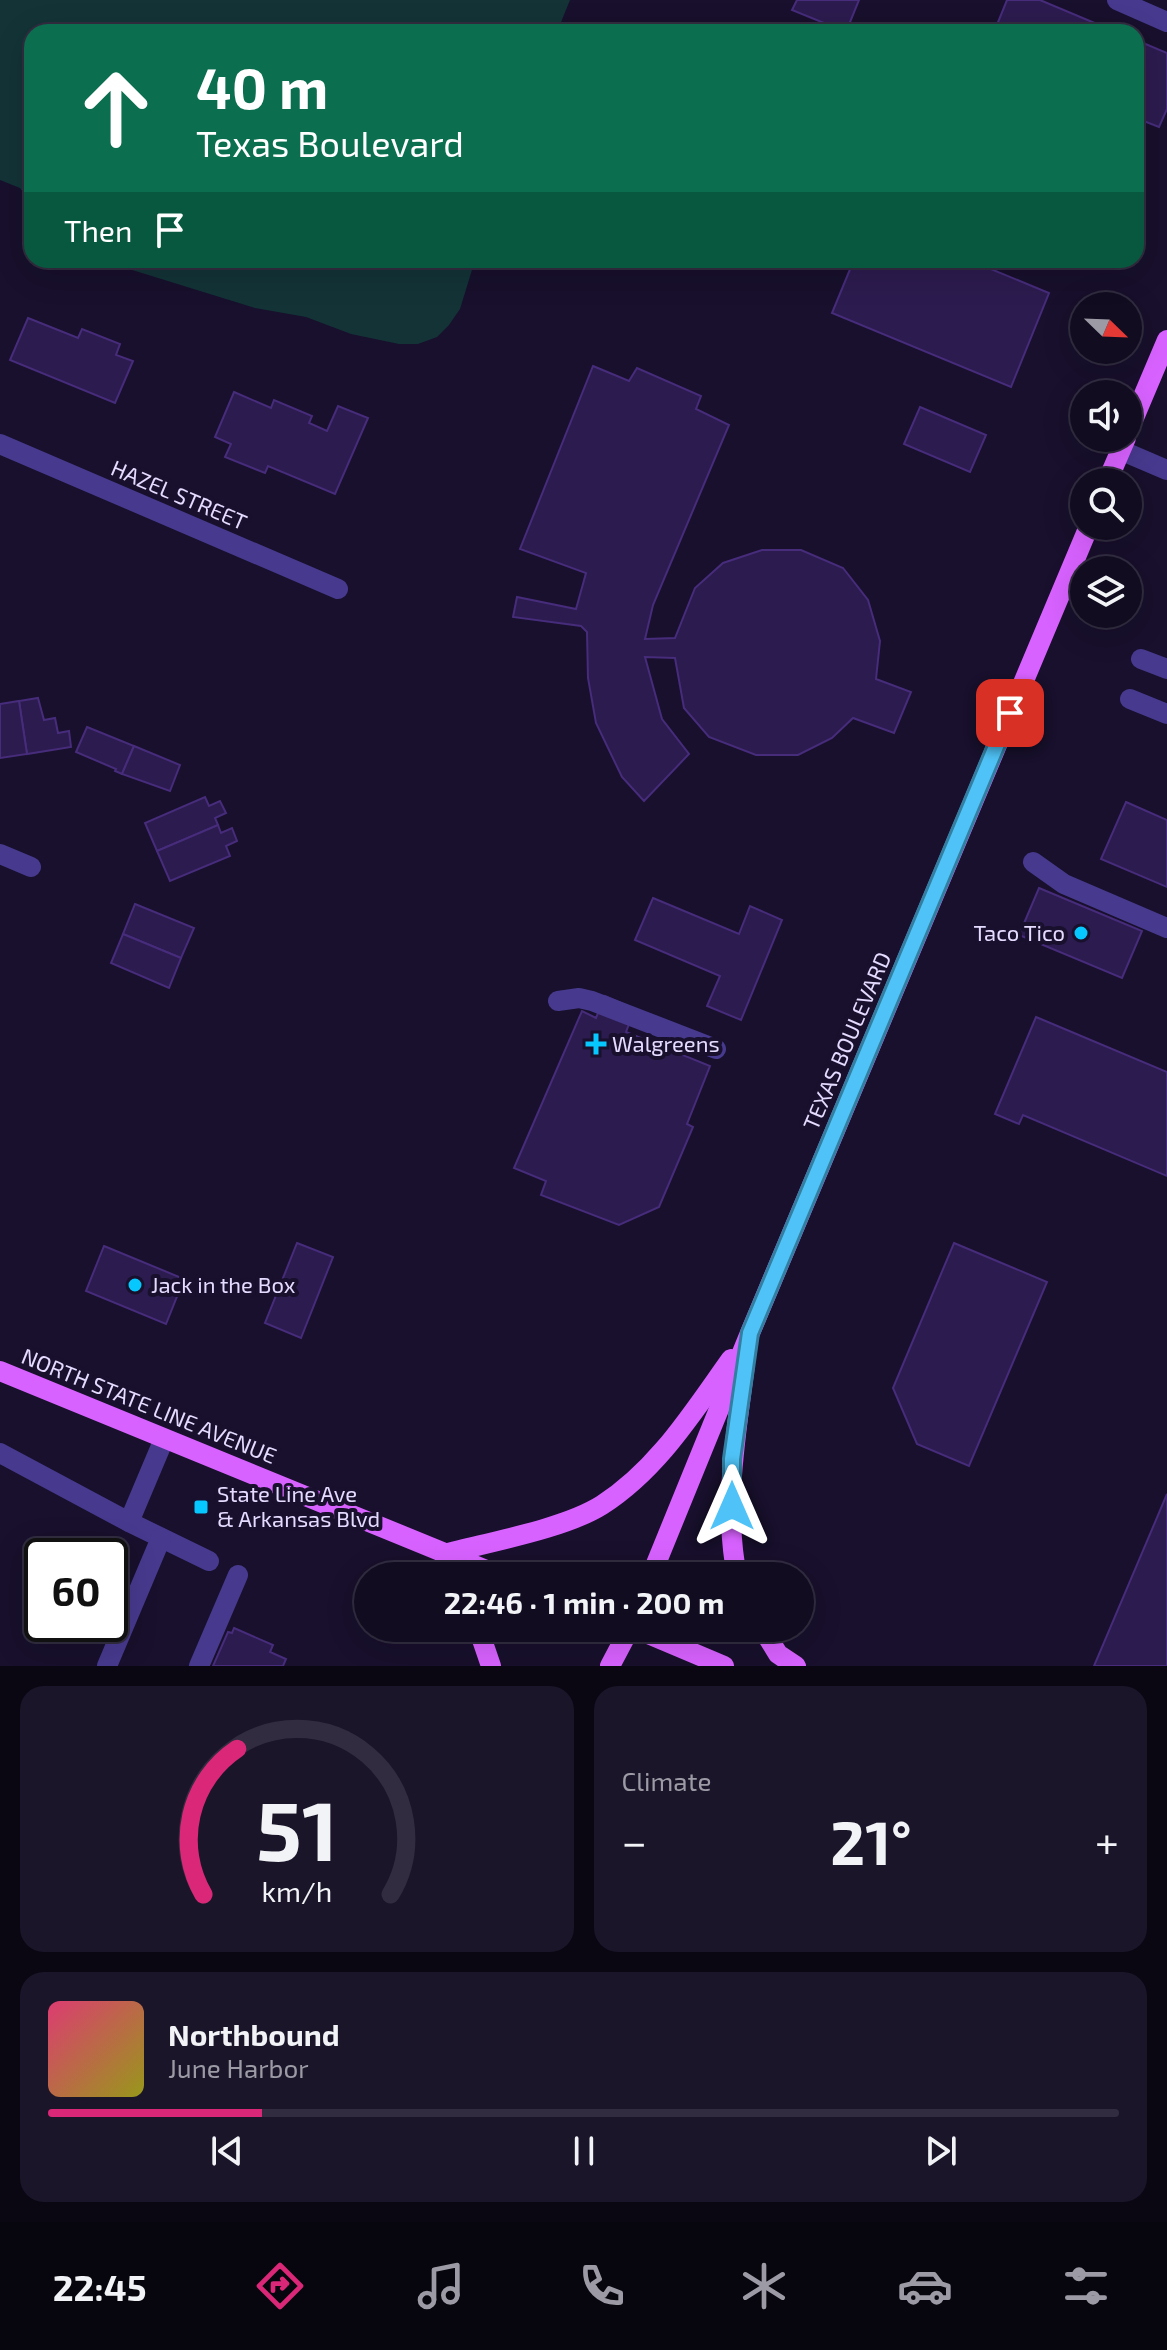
<!DOCTYPE html>
<html lang="en">
<head>
<meta charset="utf-8">
<style>
  body { margin:0; font-family:"Exo 2",sans-serif; background:#1b152a; color:#f1f3f6; height:100vh; display:flex; flex-direction:column; font-size:30px; white-space:nowrap }
  * { box-sizing:border-box; margin:0 }
  p { font-size:26px; color:#9c9ba5 }
  .icon { flex:none; width:44px; height:44px; fill:none; stroke:currentColor; stroke-width:2; stroke-linecap:round; stroke-linejoin:round }
  .map { position:relative; height:1666px; overflow:hidden }
  .sheet { display:flex; flex-direction:column; gap:20px; padding:20px; background:#0a0712; flex:1 }
  .sheet>* { flex:none }
  .hud { position:absolute; left:24px; top:24px; width:1120px; height:244px; border-radius:24px; box-shadow:0 8px 32px #0002,0 0 0 2px #312c3f; background:#0b6e4f; color:#fff; overflow:hidden }
  .needle { width:52px; rotate:113deg }
  .buttons { position:absolute; left:1070px; top:292px; display:grid; gap:16px }
  .buttons a { display:grid; place-items:center; width:72px; height:72px; border-radius:50%; background:#120c21; box-shadow:0 8px 32px #0002,0 0 0 2px #312c3f; font-size:40px }
  .speed { position:absolute; left:24px; top:1538px; display:flex; gap:16px; font-size:40px; font-weight:700; text-align:center }
  .speed>* { display:grid; place-content:center; width:104px; height:104px; border-radius:50%; background:#120c21; box-shadow:0 8px 32px #0002,0 0 0 2px #312c3f; line-height:1 }
  .speed .limit { border:4px solid #111; border-radius:12px; background:#fff; color:#111 }
  .pin { position:absolute; display:grid; place-items:center; width:68px; height:68px; color:#fff; margin:-34px; border-radius:16px; box-shadow:0 4px 12px #0006 }
  .me { position:absolute; width:88px; margin:-44px; rotate:0deg; stroke-linejoin:round; filter:drop-shadow(0 0 6px #0008) }
  .turn { display:flex; align-items:center; gap:28px; height:168px; padding:0 40px; font-size:36px }
  .turn .icon { width:104px; height:104px; stroke-width:2.5 }
  .turn b { display:block; font-size:56px; line-height:68px }
  .then { display:flex; align-items:center; height:76px; padding:0 40px; background:#0003; gap:16px; font-size:30px }
  .big { font-size:60px; font-weight:700; line-height:1.1 }
  .sheet .tile { flex:1; display:flex; flex-direction:column; justify-content:center; gap:12px; min-width:0; padding:0 28px; border-radius:24px; background:#1b152a }
  .sheet .dial { align-items:center; gap:0 }
  .dial svg { height:208px; overflow:visible; fill:none; stroke:#312c3f; stroke-width:7; stroke-linecap:round; text-anchor:middle }
  .dial text { fill:#f1f3f6; stroke:none }
  .song { display:flex; align-items:center; gap:24px }
  .cover { width:96px; height:96px; border-radius:12px; background:linear-gradient(135deg,hsl(340 70% 55%),hsl(60 70% 35%)) }
  .played { height:8px; border-radius:4px; background:linear-gradient(90deg,#db2777 20%,#312c3f 20%) }
  .keys { display:flex; justify-content:space-around; direction:ltr }
  .heat { display:flex; justify-content:space-between; align-items:center; font-size:44px; direction:ltr }
  .sheet .tiles { flex:1; display:grid; gap:20px; grid-template-columns:1fr 1fr }
  .tile:last-child { grid-column:span 2 }
  .trip { position:absolute; left:354px; top:1562px; width:460px; height:80px; border-radius:40px; background:#120c21; box-shadow:0 8px 32px #0002,0 0 0 2px #312c3f; font-weight:700; line-height:80px; text-align:center }
  .dock { display:flex; height:128px; justify-content:space-around; align-items:center; background:#07050d; color:#9c9ba5 }
  .dock .icon { width:56px; height:56px }
  .dock .current { color:#db2777 }
  .dock b { font-size:36px; color:#f1f3f6 }
  .map>svg:first-child { display:block }
  .green { fill:#133337 }
  .building { fill:#2c1b4e; stroke:#462c7b; stroke-width:2 }
  .lines { fill:none; stroke-linecap:round; stroke-linejoin:round }
  .minor { stroke:#47398d; stroke-width:20 }
  .major { stroke:#d862ff; stroke-width:20 }
  .route-casing { stroke:#337fa1; stroke-width:20 }
  .route { stroke:#4fc3f7; stroke-width:14 }
  .poi-dot { fill:#07c7ff; stroke:#18102c; stroke-width:3 }
  .labels { text-anchor:middle; stroke-width:8; stroke-linejoin:round; paint-order:stroke }
  .street-label { font-size:22px; fill:#e4dbff; stroke:#18102c }
  .poi-label { font-size:22px; fill:#e4dbff; stroke:#18102c; text-anchor:start }
</style>
</head>
<body>
<div class="map">
<svg width="1167" height="1666" viewBox="0 0 1167 1666">
  <rect width="100%" height="100%" fill="#18102c"/>
  <g class="green">
    <path d="M0 0H570L557 32H32V205L20 188 0 180Z"/>
    <path d="M100 260H475L460 309 449 325 437 337 418 344H399L351 334 306 317 255 308Z"/>
  </g>
  <g class="building">
    <path d="M797 0H859L846 32 792 10Z"/>
    <path d="M1007 0H1040L1116 32H994Z"/>
    <path d="M1136 40 1167 53V109L1159 127 1136 118Z"/>
    <path d="M835 260H969L1049 293 1011 387 832 313 851 267Z"/>
    <path d="M28 318 78 338 82 329 120 344 116 355 133 361 115 403 10 360Z"/>
    <path d="M593 366 629 381 637 368 701 396 696 409 729 425 653 605 645 639 675 638 695 588 723 563 762 550H801L843 568 868 600 880 641 876 679 911 692 894 733 853 718 832 738 798 755H756L709 737 684 708 675 658 645 657 662 719 689 754 644 801 622 777 596 723 588 678 587 632 581 626 513 617 517 597 576 609 586 573 520 549Z"/>
    <path d="M234 392 271 408 274 400 312 416 309 423 327 431 338 406 368 418 335 494 268 466 265 473 225 457 231 444 215 437Z"/>
    <path d="M920 407 986 435 970 472 904 444Z"/>
    <path d="M38 698 44 720 55 718 58 733 69 731 71 747 27 754 19 701Z"/>
    <path d="M19 701 27 754 0 758V704Z"/>
    <path d="M87 727 134 746 122 774 115 771 116 769 76 752Z"/>
    <path d="M134 746 180 765 170 791 122 774Z"/>
    <path d="M205 797 209 806 220 801 226 813 215 818 218 825 157 851 145 823Z"/>
    <path d="M1126 802 1167 820V887L1101 859Z"/>
    <path d="M218 825 221 833 232 828 237 841 226 846 230 856 170 881 157 851Z"/>
    <path d="M1039 888 1142 931 1122 978 1019 935Z"/>
    <path d="M653 898 739 934 750 906 782 920 741 1020 707 1006 720 976 635 940Z"/>
    <path d="M135 904 194 928 181 958 123 934Z"/>
    <path d="M123 934 181 958 169 988 111 963Z"/>
    <path d="M605 996 635 1009 626 1032 710 1066 687 1124 693 1127 659 1207 619 1225 541 1195 546 1181 514 1168 582 1011 596 1018Z"/>
    <path d="M1036 1017 1167 1072V1176L1023 1115 1019 1124 995 1114Z"/>
    <path d="M297 1243 333 1257 301 1338 265 1323Z"/>
    <path d="M954 1243 1047 1282 969 1466 917 1444 893 1388Z"/>
    <path d="M104 1246 184 1279 166 1324 86 1291Z"/>
    <path d="M1167 1494V1666H1094Z"/>
    <path d="M234 1628 273 1645 270 1652 286 1659 283 1666H213L228 1632 232 1633Z"/>
  </g>
  <g class="lines">
    <g class="minor">
      <path d="M1117 0 1167 22"/>
      <path d="M0 444 338 589"/>
      <path d="M1120 450 1167 470"/>
      <path d="M1141 659 1167 669"/>
      <path d="M1130 699 1167 714"/>
      <path d="M0 854 31 867"/>
      <path d="M1033 862 1064 884 1167 928"/>
      <path d="M558 1001 579 998 592 1001 716 1049"/>
      <path d="M0 1453 129 1522 209 1561"/>
      <path d="M129 1522 164 1439"/>
      <path d="M107 1666 161 1538"/>
      <path d="M199 1666 238 1575"/>
    </g>
    <g class="major">
      <path d="M1128 432 1167 340"/>
      <path d="M1107 482 1126 438"/>
      <path d="M0 1371 501 1576"/>
      <path d="M444 1554C489 1542 564 1529 602 1505 658 1469 693 1412 731 1359"/>
      <path d="M444 1554 454 1576"/>
      <path d="M651 1576 750 1333 1089 526"/>
      <path d="M737 1576C723 1506 736 1434 745 1365"/>
      <path d="M478 1628 491 1666"/>
      <path d="M634 1628 724 1666"/>
      <path d="M762 1628 778 1654 796 1666"/>
      <path d="M610 1666 630 1628"/>
    </g>
  </g>
  <g class="lines">
    <defs>
      <path id="route" d="M732 1506V1459L750 1333 1010 713"/>
    </defs>
    <use href="#route" class="route-casing"/>
    <use href="#route" class="route"/>
  </g>
  <g class="poi-dot">
    <circle cx="1081" cy="933" r="8"/>
    <path d="M592 1032h8v8h8v8h-8v8h-8v-8h-8v-8h8z"/>
    <circle cx="135" cy="1285" r="8"/>
    <rect x="193" y="1499" width="16" height="16" rx="4"/>
  </g>
  <g class="labels">
    <g class="street-label">
      <text transform="translate(179 495) rotate(23)" y="8">HAZEL STREET</text>
      <text transform="translate(847 1041) rotate(-67)" y="8">TEXAS BOULEVARD</text>
      <text transform="translate(149 1406) rotate(22)" y="8">NORTH STATE LINE AVENUE</text>
    </g>
    <g class="poi-label">
      <text x="1065" y="941" text-anchor="end">Taco Tico</text>
      <text x="612" y="1052">Walgreens</text>
      <text x="151" y="1293">Jack in the Box</text>
      <text x="217" y="1502">State Line Ave<tspan x="217" dy="25">&amp; Arkansas Blvd</tspan></text>
    </g>
  </g>
</svg>
<div class="buttons">
<a><svg class="needle" viewBox="-14 -14 28 28"><path d="M0-13l5 13h-10z" fill="#e53935"/><path d="M0 13l5-13h-10z" fill="#9c9ba5"/></svg></a>
<a><svg class="icon" aria-label="sound" viewBox="0 0 24 24"><path d="M4 9h4l5-4v14l-5-4H4zM17 9q2 3 0 6"/></svg></a>
<a><svg class="icon" aria-label="search" viewBox="0 0 24 24"><circle cx="10" cy="10" r="6"/><path d="M15 15l6 6"/></svg></a>
<a><svg class="icon" aria-label="layers" viewBox="0 0 24 24"><path d="M12 4l9 5-9 5-9-5zM3 14l9 5 9-5"/></svg></a>
</div>
<div class="speed"><div class="limit">60</div></div>
<div class="pin" style="left:1010px;top:713px;background:#d93025"><svg class="icon" aria-label="arrive" viewBox="0 0 24 24"><path d="M6 21V4h12l-3 4 3 4H6"/></svg></div>
<svg class="me" style="left:732px;top:1506px" viewBox="-20 -20 40 40"><path d="M0-17L14 15 0 8-14 15z" fill="#4fc3f7" stroke="#fff" stroke-width="4"/></svg>
<div class="trip">22:46 · 1 min · 200 m</div>
<div class="hud">
<div class="turn"><svg class="icon" aria-label="ahead" viewBox="0 0 24 24"><path d="M12 20V5M6 11l6-6 6 6"/></svg><div><b>40 m</b>Texas Boulevard</div></div>
<div class="then">Then<svg class="icon" aria-label="arrive" viewBox="0 0 24 24"><path d="M6 21V4h12l-3 4 3 4H6"/></svg></div>
</div>
</div>
<section class="sheet">
<div class="tiles">
<div class="tile dial"><svg viewBox="0 0 100 80">
<path d="M14 69A42 42 0 1 1 86 69"/>
<path d="M14 69A42 42 0 0 1 27 13" stroke="#db2777"/>
<text x="50" y="56" font-size="32" font-weight="700">51</text>
<text x="50" y="72" font-size="11">km/h</text>
</svg></div>
<div class="tile"><p>Climate</p>
<div class="heat"><a>−</a><b class="big">21°</b><a>+</a></div>
</div>
<div class="tile">
<div class="song"><i class="cover"></i><div><b>Northbound</b><p>June Harbor</p></div></div>
<div class="played"></div>
<div class="keys"><svg class="icon" aria-label="previous" viewBox="0 0 24 24"><path d="M18 5L8 12l10 7zM5 5v14"/></svg><svg class="icon" aria-label="pause" viewBox="0 0 24 24"><path d="M8 5v14M16 5v14"/></svg><svg class="icon" aria-label="next" viewBox="0 0 24 24"><path d="M6 5l10 7-10 7zM19 5v14"/></svg></div>
</div>
</div>
</section>
<nav class="dock">
<b>22:45</b>
<svg class="icon current" aria-label="directions" viewBox="0 0 24 24"><path d="M12 3l9 9-9 9-9-9zM9 14v-3h6M13 9l2 2-2 2"/></svg>
<svg class="icon" aria-label="music" viewBox="0 0 24 24"><path d="M9 18V5l10-2v13"/><circle cx="6" cy="18" r="3"/><circle cx="16" cy="16" r="3"/></svg>
<svg class="icon" aria-label="phone" viewBox="0 0 24 24"><path d="M5 4h4l2 5-3 2q2 4 5 5l2-3 5 2v4C11 20 4 13 5 4z"/></svg>
<svg class="icon" aria-label="climate" viewBox="0 0 24 24"><path d="M12 3v18M4 7l16 10M4 17L20 7"/></svg>
<svg class="icon" aria-label="car" viewBox="0 0 24 24"><path d="M5 17H2v-5l4-1 3-4h7l3 4 3 1v5h-3M9 17h6M6 11h13"/><circle cx="7" cy="17" r="2"/><circle cx="17" cy="17" r="2"/></svg>
<svg class="icon" aria-label="filters" viewBox="0 0 24 24"><path d="M4 7h16M4 17h16"/><circle cx="9" cy="7" r="2"/><circle cx="15" cy="17" r="2"/></svg>
</nav>
</body>
</html>
